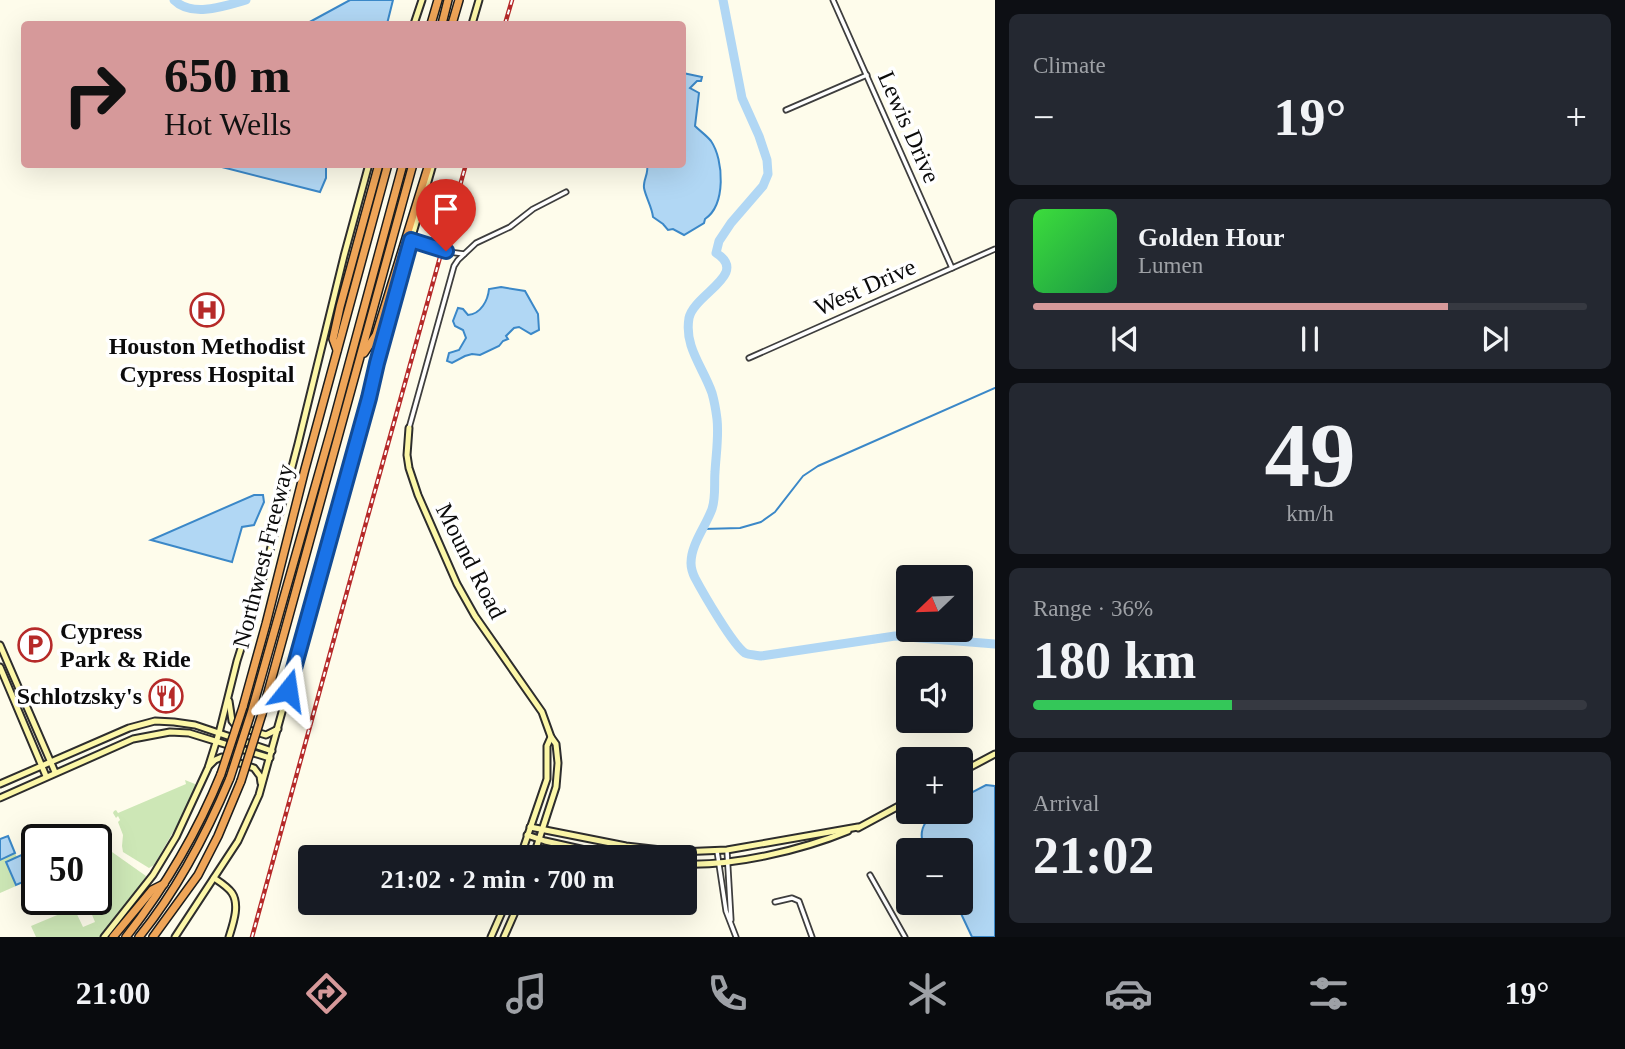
<!DOCTYPE html>
<html lang="en">
<head>
<meta charset="utf-8">
<style>
  body { margin:0; font-family:"Times New Roman",serif; background:#242831; color:#f1f3f6; height:100vh; display:flex; flex-direction:column; font-size:26px; white-space:nowrap }
  * { box-sizing:border-box; margin:0 }
  p { font-size:23px; color:#9ea1a6 }
  .icon { flex:none; width:38px; height:38px; fill:none; stroke:currentColor; stroke-width:2; stroke-linecap:round; stroke-linejoin:round }
  .map { position:relative; flex:1; overflow:hidden }
  .sheet { display:flex; flex-direction:column; gap:14px; padding:14px; background:#0d0f14; width:630px }
  .sheet>* { flex:none }
  .guide { position:absolute; left:21px; top:21px; width:665px; height:147px; border-radius:7px; box-shadow:0 7px 28px #0002; background:#d6999a; color:#111; overflow:hidden }
  .needle { width:46px; rotate:247deg }
  .controls { position:absolute; left:896px; top:565px; display:grid; gap:14px }
  .controls a { display:grid; place-items:center; width:77px; height:77px; border-radius:7px; background:#171b24; box-shadow:0 7px 28px #0002; font-size:35px }
  .speed { position:absolute; left:21px; top:824px; display:flex; gap:14px; font-size:35px; font-weight:700; text-align:center }
  .speed>* { display:grid; place-content:center; width:91px; height:91px; border-radius:50%; background:#171b24; box-shadow:0 7px 28px #0002; line-height:1 }
  .speed .limit { border:4px solid #111; border-radius:10px; background:#fff; color:#111 }
  .pin { position:absolute; display:grid; place-items:center; width:60px; height:60px; color:#fff; margin:-72px -30px; border-radius:50% 50% 50% 0; rotate:-45deg; box-shadow:0 0 7px #0007 }
  .pin .icon { rotate:45deg }
  .me { position:absolute; width:77px; margin:-38px; rotate:15deg; stroke-linejoin:round; filter:drop-shadow(0 0 5px #0008) }
  .turn { display:flex; align-items:center; gap:24px; height:147px; padding:0 28px; font-size:32px }
  .turn .icon { width:91px; height:91px; stroke-width:2.5 }
  .turn b { display:block; font-size:49px; line-height:60px }
  .big { font-size:52px; font-weight:600; line-height:1.1 }
  .sheet .widget { flex:1; display:flex; flex-direction:column; justify-content:center; gap:10px; min-width:0; padding:0 24px; border-radius:10px; background:#242831 }
  .sheet .dial { align-items:center; gap:0 }
  .dial b { font-size:91px; line-height:1 }
  .song { display:flex; align-items:center; gap:21px }
  .cover { width:84px; height:84px; border-radius:10px; background:linear-gradient(135deg,hsl(120 70% 55%),hsl(140 70% 35%)) }
  .played { height:7px; border-radius:4px; background:linear-gradient(90deg,#d6999a 75%,#363941 75%) }
  .keys { display:flex; justify-content:space-around; direction:ltr }
  .heat { display:flex; justify-content:space-between; align-items:center; font-size:38px; direction:ltr }
  .charge { height:10px; border-radius:5px; background:linear-gradient(90deg,#34c759 36%,#363941 0) }
  .trip { position:absolute; left:298px; top:845px; width:399px; height:70px; border-radius:7px; background:#171b24; box-shadow:0 7px 28px #0002; font-weight:600; line-height:70px; text-align:center }
  .menu { display:flex; height:112px; justify-content:space-around; align-items:center; background:#090b0e; color:#9ea1a6 }
  .menu .icon { width:49px; height:49px }
  .menu .current { color:#d6999a }
  .menu b { font-size:32px; color:#f1f3f6 }
  main { display:flex; flex:1; min-height:0 }
  .map>svg:first-child { display:block }
  .green { fill:#cde7b6 }
  .water { fill:#b1d7f4; stroke:#3b88c8; stroke-width:2 }
  .lines { fill:none; stroke-linecap:round; stroke-linejoin:round }
  .stream { stroke:#3b88c8; stroke-width:2 }
  .river { stroke:#b1d7f4; stroke-width:9 }
  .street-casing { stroke:#3e3e3e; stroke-width:7 }
  .secondary-casing { stroke:#2d2d2d; stroke-width:9 }
  .highway-casing { stroke:#1c1c1c; stroke-width:10 }
  .street { stroke:#fff; stroke-width:3.5 }
  .secondary { stroke:#fcf7a8; stroke-width:5 }
  .highway { stroke:#efa558; stroke-width:7 }
  .rail-casing { stroke:#b62a29; stroke-width:4.5 }
  .rail { stroke:#fff; stroke-width:2; stroke-dasharray:5; stroke-linecap:butt }
  .highway-bridge-casing { stroke:#1c1c1c; stroke-width:10; stroke-linecap:butt }
  .highway-bridge { stroke:#efa558; stroke-width:7 }
  .route-casing { stroke:#114b97; stroke-width:18 }
  .route { stroke:#1a73e8; stroke-width:12 }
  .labels { text-anchor:middle; stroke-width:7; stroke-linejoin:round; paint-order:stroke }
  .street-label { font-size:24px; fill:#0b0b0b; stroke:#fff }
  .poi-label { font-size:24px; font-weight:bold; fill:#0b0b0b; stroke:#fff }
</style>
</head>
<body>
<main>
<div class="map">
<svg width="995" height="937" viewBox="0 0 995 937">
  <rect width="100%" height="100%" fill="#fefceb"/>
  <g class="green">
    <path d="M185 780 195 784 196 786 176 827 154 865 149 868 123 852 122 846 123 835 118 822 120 820 118 816 116 818 113 813 114 811 116 810 118 813 186 784Z"/>
    <path d="M112 852 146 876C137 897 115 921 100 937H36L31 926 74 908 83 927 95 922 86 900H96V859Z"/>
    <path d="M15 853 17 857 6 862 16 886 0 893V860Z"/>
  </g>
  <g class="water">
    <path d="M350 0H393L387 24H306Z"/>
    <path d="M683 73 702 77 701 81H697L690 88 699 93 695 126C700 131 706 135 711 141 724 160 726 205 705 219L704 223 684 235 673 229 668 230 663 224 653 217C652 207 646 198 644 188 643 179 649 174 647 165L682 164Z"/>
    <path d="M214 165H326V178L320 192Z"/>
    <path d="M501 287 525 291 538 314 539 330 531 334 519 327 514 328 506 336 508 339 503 341 499 346 480 355 472 354 465 356 452 363 447 361 449 353 459 350 466 338 463 330 455 326 453 321 458 308 463 309 468 315C481 314 488 300 489 289Z"/>
    <path d="M254 495H263L264 502 254 525 242 527 232 562 151 540Z"/>
    <path d="M986 785 995 786V937H972L956 903H961V850H926C921 841 919 832 926 822L933 820 938 812H961V798Z"/>
    <path d="M8 836 15 853 0 860V839Z"/>
    <path d="M37 848V876L16 885 6 862Z"/>
  </g>
  <g class="lines">
    <path class="stream" d="M703 529 740 528 761 522 775 512 803 476 818 466 995 388"/>
    <g class="river">
      <path d="M174 0C192 18 225 6 246 0"/>
      <path d="M723 0 742 98 759 136 767 160 768 174 763 186 731 223 719 241 716 253C750 274 694 294 689 318 684 347 703 367 712 393 714 400 716 411 717 419 719 436 716 454 715 472 714 483 716 498 712 509 706 526 691 544 691 563 691 568 693 574 695 578 703 593 733 645 745 653 749 655 756 655 761 656L895 636 995 644"/>
    </g>
    <defs>
      <g id="street">
        <path d="M833 0 952 268"/>
        <path d="M786 110 867 75"/>
        <path d="M411 240 442 251 464 254"/>
        <path d="M749 358 995 249"/>
        <path d="M409 428 454 266 458 260 476 243 510 227 533 209 566 192"/>
        <path d="M717 851 726 911 736 937"/>
        <path d="M727 851 731 920"/>
        <path d="M870 875 905 937"/>
        <path d="M775 902 792 898 799 901 812 937"/>
      </g>
      <g id="secondary">
        <path d="M414 24 422 0"/>
        <path d="M472 24 479 0"/>
        <path d="M409 428 407 455 409 468 418 495 457 584 475 616 542 712 551 737 556 744 558 763 556 787 533 858"/>
        <path d="M0 645 55 772"/>
        <path d="M0 667 46 776"/>
        <path d="M229 701 232 721 236 726 266 735 278 729"/>
        <path d="M209 766 215 760 222 757 254 768 260 776 261 783"/>
        <path d="M961 772 995 754"/>
        <path d="M0 784 129 728 155 721 174 722 195 725 272 751"/>
        <path d="M0 798 133 739 170 732 189 733 270 758"/>
        <path d="M530 827 626 846 679 852 727 850 858 827"/>
        <path d="M858 828 908 801"/>
        <path d="M527 835 545 841 621 858"/>
        <path d="M520 858 547 779V746L551 737"/>
        <path d="M684 864C734 866 802 850 848 831"/>
        <path d="M214 878C220 882 228 887 232 893 240 905 233 924 229 937"/>
        <path d="M104 937 153 875 176 837 208 768 219 733 237 661 261 585 298 444 344 256 369 164"/>
        <path d="M175 937 238 841 259 795 369 398C386 319 411 242 433 164"/>
        <path d="M491 937 506 903"/>
        <path d="M504 937 519 903"/>
      </g>
      <g id="highway">
        <path d="M431 24 438 0"/>
        <path d="M442 24 448 0"/>
        <path d="M452 24 459 0"/>
        <path d="M337 350 333 339 340 307 379 164"/>
        <path d="M364 353 376 335 429 164"/>
        <path d="M243 707 266 624 305 469 388 164"/>
        <path d="M252 710 332 427 403 164"/>
        <path d="M262 714 413 164"/>
        <path d="M113 937 152 890 164 884"/>
        <path d="M126 937C165 887 197 833 221 774"/>
        <path d="M139 937C178 889 206 835 230 778"/>
        <path d="M153 937 198 875 218 836 241 781"/>
      </g>
    </defs>
    <use href="#street" class="street-casing"/>
    <use href="#secondary" class="secondary-casing"/>
    <use href="#highway" class="highway-casing"/>
    <use href="#street" class="street"/>
    <use href="#secondary" class="secondary"/>
    <use href="#highway" class="highway"/>
    <defs>
      <g id="rail">
        <path d="M505 24 512 0"/>
        <path d="M252 937 364 530 466 164"/>
      </g>
    </defs>
    <use href="#rail" class="rail-casing"/>
    <use href="#rail" class="rail"/>
    <defs>
      <g id="highway-bridge">
        <path d="M221 774 243 707"/>
        <path d="M230 778 252 710"/>
        <path d="M241 781 262 714"/>
      </g>
    </defs>
    <use href="#highway-bridge" class="highway-bridge-casing"/>
    <use href="#highway-bridge" class="highway-bridge"/>
  </g>
  <g class="lines">
    <defs>
      <path id="route" d="M288 690 369 398 377 363 411 240 446 251"/>
    </defs>
    <use href="#route" class="route-casing"/>
    <use href="#route" class="route"/>
  </g>
  <defs>
    <symbol id="hospital-ring" viewBox="-11 -11 22 22"><circle r="9.5" fill="#fff" stroke="#b62a29" stroke-width="1.5"/><path d="M-5-5h3v3.5h4V-5h3V5h-3V1.5h-4V5h-3Z" fill="#b62a29"/></symbol>
    <symbol id="parking-ring" viewBox="-11 -11 22 22"><circle r="9.5" fill="#fff" stroke="#b62a29" stroke-width="1.5"/><path d="M-3.5-5.5H1a3.5 3.5 0 0 1 0 7H-1V5.5H-3.5ZM-1-3.4V-.6H.8a1.4 1.4 0 0 0 0-2.8Z" fill="#b62a29"/></symbol>
    <symbol id="restaurant-ring" viewBox="-11 -11 22 22"><circle r="9.5" fill="#fff" stroke="#b62a29" stroke-width="1.5"/><path d="M-5-6h1v4h1v-4h1v4h1v-4h1v5L-1.5 .5V6h-2V.5L-5-1ZM5-6V6H3V1.5H1.5Q1.5-4 5-6Z" fill="#b62a29"/></symbol>
  </defs>
  <g fill-rule="evenodd">
    <use href="#hospital-ring" x="188" y="291" width="38" height="38"/>
    <use href="#parking-ring" x="16" y="626" width="38" height="38"/>
    <use href="#restaurant-ring" x="147" y="677" width="38" height="38"/>
  </g>
  <g class="labels">
    <g class="street-label">
      <text transform="translate(909 127) rotate(66)" y="8">Lewis Drive</text>
      <text transform="translate(865 287) rotate(-24)" y="8">West Drive</text>
      <text transform="translate(263 556) rotate(-76)" y="8">Northwest Freeway</text>
      <text transform="translate(471 561) rotate(63)" y="8">Mound Road</text>
    </g>
    <g class="poi-label">
      <text x="207" y="354">Houston Methodist<tspan x="207" dy="28">Cypress Hospital</tspan></text>
      <text x="60" y="639" text-anchor="start">Cypress<tspan x="60" dy="28">Park &amp; Ride</tspan></text>
      <text x="142" y="704" text-anchor="end">Schlotzsky's</text>
    </g>
  </g>
</svg>
<div class="controls">
<a><svg class="needle" viewBox="-14 -14 28 28"><path d="M0-13l5 13h-10z" fill="#e53935"/><path d="M0 13l5-13h-10z" fill="#9ea1a6"/></svg></a>
<a><svg class="icon" aria-label="sound" viewBox="0 0 24 24"><path d="M4 9h4l5-4v14l-5-4H4zM17 9q2 3 0 6"/></svg></a>
<a>+</a>
<a>−</a>
</div>
<div class="speed"><div class="limit">50</div></div>
<div class="pin" style="left:446px;top:251px;background:#d93025"><svg class="icon" aria-label="arrive" viewBox="0 0 24 24"><path d="M6 21V4h12l-3 4 3 4H6"/></svg></div>
<svg class="me" style="left:288px;top:690px" viewBox="-20 -20 40 40"><path d="M0-17L14 15 0 8-14 15z" fill="#1a73e8" stroke="#fff" stroke-width="4"/></svg>
<div class="trip">21:02 · 2 min · 700 m</div>
<div class="guide">
<div class="turn"><svg class="icon" aria-label="right" viewBox="0 0 24 24"><path d="M7 20v-9h11M14 6l5 5-5 5"/></svg><div><b>650 m</b>Hot Wells</div></div>
</div>
</div>
<section class="sheet">
<div class="widget"><p>Climate</p>
<div class="heat"><a>−</a><b class="big">19°</b><a>+</a></div>
</div>
<div class="widget">
<div class="song"><i class="cover"></i><div><b>Golden Hour</b><p>Lumen</p></div></div>
<div class="played"></div>
<div class="keys"><svg class="icon" aria-label="previous" viewBox="0 0 24 24"><path d="M18 5L8 12l10 7zM5 5v14"/></svg><svg class="icon" aria-label="pause" viewBox="0 0 24 24"><path d="M8 5v14M16 5v14"/></svg><svg class="icon" aria-label="next" viewBox="0 0 24 24"><path d="M6 5l10 7-10 7zM19 5v14"/></svg></div>
</div>
<div class="widget dial"><b>49</b><p>km/h</p></div>
<div class="widget"><p>Range · 36%</p><b class="big">180 km</b><div class="charge"></div></div>
<div class="widget"><p>Arrival</p><b class="big">21:02</b></div>
</section>
</main>
<nav class="menu">
<b>21:00</b>
<svg class="icon current" aria-label="directions" viewBox="0 0 24 24"><path d="M12 3l9 9-9 9-9-9zM9 14v-3h6M13 9l2 2-2 2"/></svg>
<svg class="icon" aria-label="music" viewBox="0 0 24 24"><path d="M9 18V5l10-2v13"/><circle cx="6" cy="18" r="3"/><circle cx="16" cy="16" r="3"/></svg>
<svg class="icon" aria-label="phone" viewBox="0 0 24 24"><path d="M5 4h4l2 5-3 2q2 4 5 5l2-3 5 2v4C11 20 4 13 5 4z"/></svg>
<svg class="icon" aria-label="climate" viewBox="0 0 24 24"><path d="M12 3v18M4 7l16 10M4 17L20 7"/></svg>
<svg class="icon" aria-label="car" viewBox="0 0 24 24"><path d="M5 17H2v-5l4-1 3-4h7l3 4 3 1v5h-3M9 17h6M6 11h13"/><circle cx="7" cy="17" r="2"/><circle cx="17" cy="17" r="2"/></svg>
<svg class="icon" aria-label="filters" viewBox="0 0 24 24"><path d="M4 7h16M4 17h16"/><circle cx="9" cy="7" r="2"/><circle cx="15" cy="17" r="2"/></svg>
<b>19°</b>
</nav>
</body>
</html>
